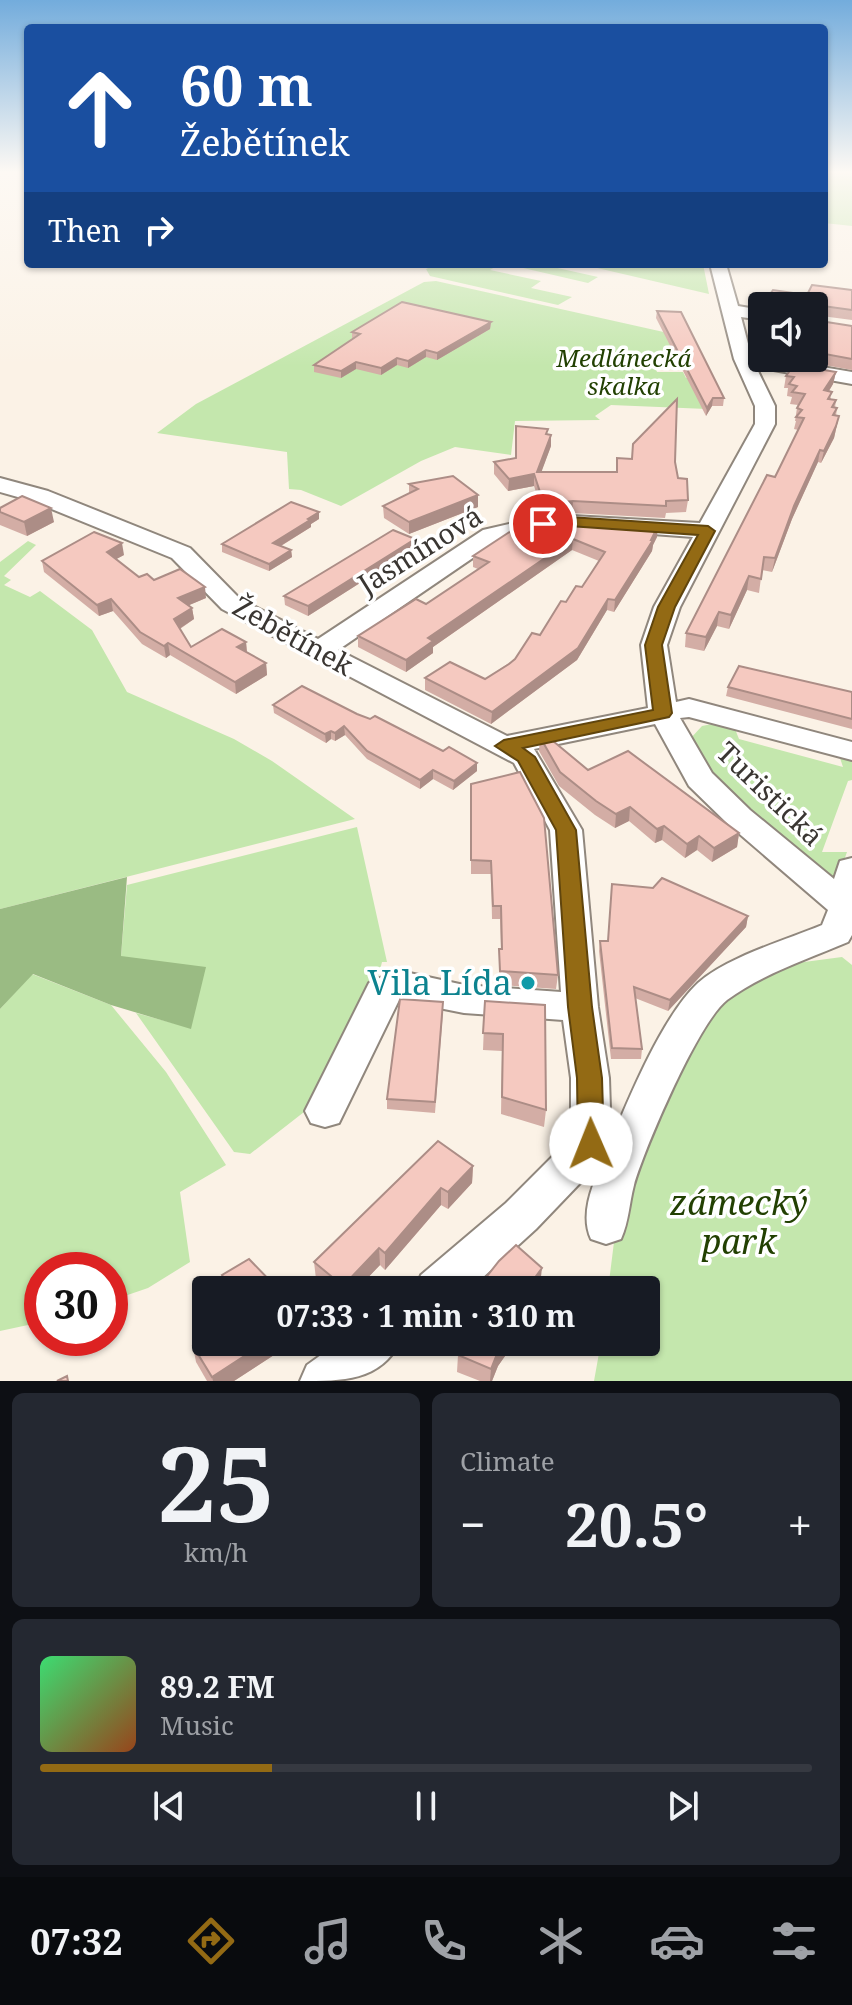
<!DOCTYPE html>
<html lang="en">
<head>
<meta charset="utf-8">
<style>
  body { margin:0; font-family:"Noto Serif",serif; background:#242831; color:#f1f3f6; height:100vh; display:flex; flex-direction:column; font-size:30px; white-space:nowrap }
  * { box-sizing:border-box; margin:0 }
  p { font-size:26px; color:#9ea1a6 }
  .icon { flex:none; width:44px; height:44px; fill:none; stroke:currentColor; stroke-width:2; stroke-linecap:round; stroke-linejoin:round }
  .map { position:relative; height:1381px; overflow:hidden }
  .details { display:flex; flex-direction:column; gap:12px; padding:12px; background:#0d0f14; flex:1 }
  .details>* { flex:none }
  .banner { position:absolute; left:24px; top:24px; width:804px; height:244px; border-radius:8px; box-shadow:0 2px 6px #0004; background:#1a4fa0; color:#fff; overflow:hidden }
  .fabs { position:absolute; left:748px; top:292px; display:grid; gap:16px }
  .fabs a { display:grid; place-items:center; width:80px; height:80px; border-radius:8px; background:#171b24; box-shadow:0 2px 6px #0004; font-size:40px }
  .speed { position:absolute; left:24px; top:1252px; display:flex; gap:16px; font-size:40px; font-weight:700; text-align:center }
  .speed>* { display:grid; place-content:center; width:104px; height:104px; border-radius:50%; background:#171b24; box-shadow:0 2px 6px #0004; line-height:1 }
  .speed .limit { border:12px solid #d22; background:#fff; color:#111 }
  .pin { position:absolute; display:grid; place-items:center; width:68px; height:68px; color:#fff; margin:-34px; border:4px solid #fff; border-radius:50%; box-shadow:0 2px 8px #0007 }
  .me { position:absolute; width:88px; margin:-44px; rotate:359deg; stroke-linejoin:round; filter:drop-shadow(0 0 6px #0008) }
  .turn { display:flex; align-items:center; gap:28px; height:168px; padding:0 24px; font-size:36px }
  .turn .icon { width:104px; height:104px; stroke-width:2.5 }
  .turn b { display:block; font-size:56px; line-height:68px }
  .then { display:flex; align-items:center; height:76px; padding:0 24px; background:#0003; gap:16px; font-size:30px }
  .big { font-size:60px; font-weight:700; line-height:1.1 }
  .details .widget { flex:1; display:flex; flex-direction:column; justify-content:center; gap:12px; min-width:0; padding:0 28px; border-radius:12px; background:#242831 }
  .details .dial { align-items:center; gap:0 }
  .dial b { font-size:104px; line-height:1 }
  .song { display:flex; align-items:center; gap:24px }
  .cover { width:96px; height:96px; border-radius:12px; background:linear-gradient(135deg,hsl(140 70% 55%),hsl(20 70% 35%)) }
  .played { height:8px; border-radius:4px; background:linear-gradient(90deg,#936a14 30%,#363941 30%) }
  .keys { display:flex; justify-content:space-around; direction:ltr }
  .heat { display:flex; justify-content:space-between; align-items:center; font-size:44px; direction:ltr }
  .details .tiles { flex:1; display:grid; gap:12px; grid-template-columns:1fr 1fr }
  .widget:last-child { grid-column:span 2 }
  .trip { position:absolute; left:192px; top:1276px; width:468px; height:80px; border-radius:8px; background:#171b24; box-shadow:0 2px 6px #0004; font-weight:700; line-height:80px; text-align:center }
  .menu { display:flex; height:128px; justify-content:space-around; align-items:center; background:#090b0e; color:#9ea1a6 }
  .menu .icon { width:56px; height:56px }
  .menu .current { color:#936a14 }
  .menu b { font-size:36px; color:#f1f3f6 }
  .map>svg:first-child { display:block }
  .green { fill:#c4e7ad }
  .forest { fill:#9abb83 }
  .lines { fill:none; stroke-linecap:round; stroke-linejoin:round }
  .street-casing { stroke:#90877d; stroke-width:4 }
  .street { fill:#fff; fill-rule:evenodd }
  .wall { fill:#d3ada5 }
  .shaded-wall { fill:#ac8d86 }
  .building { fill:#f5c9c0; stroke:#ac8d86; stroke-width:2 }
  .route { fill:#936a14; stroke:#60450d; stroke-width:2 }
  .culture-dot { fill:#0f9aa8; stroke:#fff; stroke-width:3 }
  .labels { text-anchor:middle; stroke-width:7; stroke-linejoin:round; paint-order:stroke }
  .far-park-label { font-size:24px; font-style:italic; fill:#224002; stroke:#fff }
  .street-label { font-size:28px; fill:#3a3632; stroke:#fff }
  .near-culture-label { font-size:34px; fill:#0d838f; stroke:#fff; text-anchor:end }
  .near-park-label { font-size:34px; font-style:italic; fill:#224002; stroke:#fff }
</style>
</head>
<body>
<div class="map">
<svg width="852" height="1381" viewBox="0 0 852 1381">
  <rect width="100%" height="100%" fill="#fbf2e6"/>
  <g class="green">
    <path d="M824 173H852V226L824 223Z"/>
    <path d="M424 264H500L490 270 541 281 531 288 572 297 558 305 430 276 426 269 432 266Z"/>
    <path d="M506 264H557L553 267 598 277 588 283Z"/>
    <path d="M580 264H703L709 294Z"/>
    <path d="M436 281 686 337 681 350H672L675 357 652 358 657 372H683L686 378H699L707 409 611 405 595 416 600 420 515 421 511 455 455 447 421 461 341 506 301 490 289 489 287 452 157 433 196 404 424 282Z"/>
    <path d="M28 541 36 545 4 576 11 580 4 585 30 597 40 591 92 630 127 692 234 739 272 761 355 819 0 909V562Z"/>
    <path d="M717 723 733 724 739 739 843 767 838 752 852 757V780L848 781 822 852H847L836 883 773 833 707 773 690 739 702 726Z"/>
    <path d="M357 827 387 962H382L376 986 313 1105 250 1154 234 1152 136 1013 191 1028 121 956 127 885Z"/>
    <path d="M842 957 852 965V1381H594L601 1342H646V1290H608L615 1234 650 1131 685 1059 723 996 789 964Z"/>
    <path d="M32 974 111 1005 166 1072 226 1165 180 1192 190 1262 148 1288 110 1301V1270H42V1322L0 1331V1009Z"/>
  </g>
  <path class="forest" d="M127 877 121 956 206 967 191 1029 111 1005 33 974 0 1009V909Z"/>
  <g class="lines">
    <defs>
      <g id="street">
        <path d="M710 264H726L738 306 762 310V320L741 317 751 355 852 372V384L756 367 775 406V424L680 607 667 645 676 702 689 699 852 742V760L689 717 680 718 712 773 750 810 834 879 840 861 852 858V935L848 942C808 959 762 974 727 1000 698 1023 645 1147 634 1185 629 1204 629 1221 621 1239L606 1244 591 1239C579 1213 594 1182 604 1158L536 1229 469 1290H415L421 1275 506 1203 571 1138V1078L563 1020 464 1013 399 1000 339 1123 325 1127 311 1123 305 1111 369 983 376 979 405 972 464 985 561 992 550 830 514 763 222 609 172 558 32 501 0 492V478L48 491 190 548 240 599 318 639 483 530 518 522 572 516 700 523 755 424V406L734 359ZM599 530 693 537 654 607 641 645 648 708 507 736 338 650 499 540 545 532ZM655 724 689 786 728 824 828 910 822 925C786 940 727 957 698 983 663 1016 630 1095 611 1141L609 1078 598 1007 582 830 534 749Z"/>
        <path d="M339 1342H400C380 1381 343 1381 300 1381L307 1365Z"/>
      </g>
    </defs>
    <use href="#street" class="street-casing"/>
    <use href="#street" class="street"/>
  </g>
  <g class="wall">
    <path d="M852 290V320L814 315V306L807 295Z"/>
    <path d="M657 311 724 398 723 406H712L706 416 656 318Z"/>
    <path d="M760 312H762V338L759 323Z"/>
    <path d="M814 320 852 326V370L786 358H814Z"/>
    <path d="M491 322 490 329 437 360 426 357 408 368 397 365 381 375 356 369 341 378 314 372V365L352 339V332Z"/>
    <path d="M836 372 833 384 829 391 831 399 836 400 835 408H837L836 416H839L834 438 821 463 818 462 792 519 772 572 762 570 759 593 747 590 729 629 717 626 704 651 685 647 686 633 775 477 798 430 794 429 796 421H795L797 408 798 405 790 404 792 397 787 396 788 388H784L786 376Z"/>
    <path d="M548 434 551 435V446L541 472H616L617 458 675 462 678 478 688 500 686 512 666 513 665 518 572 513 544 516 534 486 508 491 494 474V462L515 458Z"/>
    <path d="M409 484 478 495V507L409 534 384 518 383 506 409 494Z"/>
    <path d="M0 508 54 522 27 536 0 525Z"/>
    <path d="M319 519 311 524V527L281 546 291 550 292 557 269 571 222 552V544Z"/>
    <path d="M524 531 657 537 653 545 652 551 614 612 607 610 577 660 491 724 425 690V678L485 679 515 659 540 635 566 602 582 587 599 561 572 550 433 647V653L406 672 358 647V636L426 604 478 569 473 567V556Z"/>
    <path d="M415 539V548L308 616 285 605 284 596Z"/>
    <path d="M124 555 116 559 139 577 154 580 206 598 189 605 192 608 194 619 180 629 191 647 246 642 247 652 266 663 267 675 236 694 170 655 166 658 142 644 113 611 99 616 44 572 42 561Z"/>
    <path d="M728 687 852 692V729L726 696Z"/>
    <path d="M273 705 357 714 443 751 477 763V771L453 790 433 779 420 789 367 759 345 735 335 741 331 739 326 743 274 713Z"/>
    <path d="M540 737 588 770 739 833 737 847 712 862 697 850 685 858 662 840 655 843 629 821 615 828 595 815 559 786 539 751Z"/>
    <path d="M471 784 558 975 556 989 500 985 499 963V949H501L500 919H492L491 874H471Z"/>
    <path d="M748 916 746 927 668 1011 635 998 642 1049 641 1059H611L599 951 600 941H608Z"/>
    <path d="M485 1001 546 1110 544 1127 501 1114 502 1051 483 1050Z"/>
    <path d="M443 1012 435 1113 387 1109V1099Z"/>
    <path d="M473 1166 472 1183 448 1209 441 1205 385 1270 380 1265 356 1290H329L316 1279 314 1262Z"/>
    <path d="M222 1275 279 1290H225Z"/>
    <path d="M294 1342 234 1381H207L196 1362 193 1346Z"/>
    <path d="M463 1342H515L498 1366 492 1381H480L457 1372 458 1355Z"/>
  </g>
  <g class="shaded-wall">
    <path d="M491 322 490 329 437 360V353Z"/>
    <path d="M426 350V357L408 368V361Z"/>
    <path d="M397 358V365L381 375V368Z"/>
    <path d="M356 362V369L341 378V371Z"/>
    <path d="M836 372 833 384 822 402 824 390Z"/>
    <path d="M713 398 712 406 706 416 707 408Z"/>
    <path d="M839 416 834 438 821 463 824 451Z"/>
    <path d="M551 435V446L537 484V472Z"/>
    <path d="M820 450 818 462 792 519 772 572 775 558 794 506Z"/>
    <path d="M534 474V486L508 491 509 479Z"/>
    <path d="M478 495V507L409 534V522Z"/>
    <path d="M573 501 572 513 544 516V504Z"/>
    <path d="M51 508 54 522 27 536 24 522Z"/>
    <path d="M319 512V519L311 524V527L274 550 273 543Z"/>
    <path d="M658 526 657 537 653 545 652 551 614 612 615 600Z"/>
    <path d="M415 539V548L308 616V606Z"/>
    <path d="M573 539 572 550 433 647V653L406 672V660L428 638Z"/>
    <path d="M122 543 124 555 109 563 107 552Z"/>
    <path d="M291 550 292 557 269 571V564Z"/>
    <path d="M749 576 747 590 729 629 731 615Z"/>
    <path d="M205 587 206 598 180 609 178 598Z"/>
    <path d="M111 599 113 611 99 616 97 605Z"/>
    <path d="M608 599 607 610 577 660 491 724 492 712Z"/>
    <path d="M192 608 194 619 176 631 174 619Z"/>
    <path d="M719 612 717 626 704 651 706 637Z"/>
    <path d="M246 642 247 654 237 647Z"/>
    <path d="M168 643 170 655 166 658 164 646Z"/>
    <path d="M266 663 267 675 236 694 235 682Z"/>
    <path d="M344 726 345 735 335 741V733Z"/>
    <path d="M331 731V739L326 743 325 734Z"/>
    <path d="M477 763V771L453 790 454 781Z"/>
    <path d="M433 770V779L420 789V780Z"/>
    <path d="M630 807 629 821 615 828 616 814Z"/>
    <path d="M664 826 662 840 655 843 657 829Z"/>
    <path d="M739 833 737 847 712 862 714 848Z"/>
    <path d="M699 836 697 850 685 858 687 844Z"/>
    <path d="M748 916 746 927 668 1011 670 1000Z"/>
    <path d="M473 1166 472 1183 448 1209V1192Z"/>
    <path d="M441 1188V1205L385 1270V1253Z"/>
    <path d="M379 1248 380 1265 356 1290H343V1286Z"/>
    <path d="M542 1268 540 1285 537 1290H526Z"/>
    <path d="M266 1342H294L234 1381H213L212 1377Z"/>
    <path d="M504 1342H515L498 1366 492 1381H490L491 1369 499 1349Z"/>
  </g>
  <g class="building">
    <path d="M812 285 852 290V310L816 305 814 307 766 306V300L773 290 807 295Z"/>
    <path d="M402 302 491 322 437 353 426 350 408 361 397 358 381 368 356 362 341 371 314 365 360 334 352 332Z"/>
    <path d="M657 311 681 312 724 398H713L707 408Z"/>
    <path d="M814 320 852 326V359L814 352Z"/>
    <path d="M794 365 836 372 824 390 832 392 828 399 836 400 832 407 837 408 833 415 839 416 836 426 824 451 820 450 794 506 775 558 764 557 761 579 749 576 731 615 719 612 706 637 686 633 767 475 775 477 804 418 796 417 802 410 797 408 805 394 792 392 797 386 789 384 794 377 786 376Z"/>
    <path d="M677 399 675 462 678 478 687 479 688 500 666 501V506L573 501 544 504 534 474 509 479 494 462 516 458V426L548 429 546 434 551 435 537 472H617V458L632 459 633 444Z"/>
    <path d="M453 476 478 495 409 522 383 506 418 489 409 484Z"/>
    <path d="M22 496 51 508 24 522 0 512V508Z"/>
    <path d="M291 502 319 512 308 519 310 520 273 543 291 550 269 564 222 544Z"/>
    <path d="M600 522 658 526 651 540H653L615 600 608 599 578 648 492 712 425 678 450 662 485 679 509 664 515 659 532 633 540 635 561 601 566 602 576 586 582 587 605 552 573 539 428 638 433 641 406 660 358 636 416 599 426 604 489 562 473 556 514 529 524 531 546 524Z"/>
    <path d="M393 530 415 539 308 606 284 596Z"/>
    <path d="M94 532 122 543 107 552 139 577 147 574 154 580 180 569 205 587 178 598 192 608 174 619 191 647 222 629 246 642 237 647 266 663 235 682 168 643 164 646 140 632 111 599 97 605 42 561Z"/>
    <path d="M739 666 852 692V719L728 687Z"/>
    <path d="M302 686 357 714 370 719 375 716 443 751 449 747 477 763 454 781 433 770 420 780 367 751 344 726 335 733 331 731 325 734 273 705Z"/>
    <path d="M547 736 588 770 628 751 739 833 714 848 699 836 687 844 664 826 657 829 630 807 616 814 596 801 560 772 540 737Z"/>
    <path d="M520 772 544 818 558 975 500 971 499 949H502L501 906H493L491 861 471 860V784Z"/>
    <path d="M662 878 748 916 670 1000 634 987 642 1049 612 1048 600 941H608L612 884 653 888Z"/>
    <path d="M400 999 443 1002 435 1102 387 1099Z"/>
    <path d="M485 1001 545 1005 546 1110 502 1097 503 1034 483 1033Z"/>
    <path d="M438 1141 473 1166 448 1192 441 1188 385 1253 379 1248 343 1286 314 1262Z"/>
    <path d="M516 1245 542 1268 526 1290H476L499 1261Z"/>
    <path d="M249 1259 279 1290H232L222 1275Z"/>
    <path d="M206 1338V1342H266L212 1377 193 1346Z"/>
    <path d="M463 1342H504L499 1349 491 1369 458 1355Z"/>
    <path d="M67 1376 68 1381H57Z"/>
  </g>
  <linearGradient id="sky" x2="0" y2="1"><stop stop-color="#73acdc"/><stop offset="0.47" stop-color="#fdf9f4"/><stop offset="1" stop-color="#fdf9f4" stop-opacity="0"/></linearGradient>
  <rect width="852" height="366" fill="url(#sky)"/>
  <path class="route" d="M569 517 708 526 715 531 675 607 662 645 672 713 669 717 523 748 535 757 576 830 592 1007 602 1078 604 1144 600 1152 591 1155 581 1152 578 1144 577 1078 568 1007 556 830 518 761 495 746 504 740 653 710 645 645 658 607 698 535 569 526 543 529 535 524 543 519Z"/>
  <circle class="culture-dot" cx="528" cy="983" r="8"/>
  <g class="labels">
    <g class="far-park-label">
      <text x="624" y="367">Medlánecká<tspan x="624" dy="28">skalka</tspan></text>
    </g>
    <g class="street-label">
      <text transform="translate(420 550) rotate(-32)" y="10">Jasmínová</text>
      <text transform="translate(293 636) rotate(29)" y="10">Žebětínek</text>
      <text transform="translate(770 794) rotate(44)" y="10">Turistická</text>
    </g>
    <g class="near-culture-label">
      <text x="512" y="995">Vila Lída</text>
    </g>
    <g class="near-park-label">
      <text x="739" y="1215">zámecký<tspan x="739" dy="39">park</tspan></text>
    </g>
  </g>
</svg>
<div class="fabs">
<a><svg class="icon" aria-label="sound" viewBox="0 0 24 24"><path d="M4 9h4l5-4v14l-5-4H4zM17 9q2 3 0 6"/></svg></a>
</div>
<div class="speed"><div class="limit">30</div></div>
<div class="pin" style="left:543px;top:524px;background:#d93025"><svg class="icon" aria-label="arrive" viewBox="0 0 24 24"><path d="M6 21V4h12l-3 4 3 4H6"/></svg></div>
<svg class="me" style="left:591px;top:1144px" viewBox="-20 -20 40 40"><circle r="19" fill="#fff"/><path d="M0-13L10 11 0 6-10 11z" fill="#936a14"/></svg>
<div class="trip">07:33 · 1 min · 310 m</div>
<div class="banner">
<div class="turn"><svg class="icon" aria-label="ahead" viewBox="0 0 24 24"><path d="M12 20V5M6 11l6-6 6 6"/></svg><div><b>60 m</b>Žebětínek</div></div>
<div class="then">Then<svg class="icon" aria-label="right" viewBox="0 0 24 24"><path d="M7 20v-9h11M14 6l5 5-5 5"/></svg></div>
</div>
</div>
<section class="details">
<div class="tiles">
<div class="widget dial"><b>25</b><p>km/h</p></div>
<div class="widget"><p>Climate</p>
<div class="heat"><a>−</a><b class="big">20.5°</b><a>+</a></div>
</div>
<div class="widget">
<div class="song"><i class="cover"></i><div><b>89.2 FM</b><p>Music</p></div></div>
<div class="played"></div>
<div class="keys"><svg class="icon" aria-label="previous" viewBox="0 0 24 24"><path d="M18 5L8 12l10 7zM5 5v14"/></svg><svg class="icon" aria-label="pause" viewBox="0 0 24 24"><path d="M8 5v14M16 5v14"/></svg><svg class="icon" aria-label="next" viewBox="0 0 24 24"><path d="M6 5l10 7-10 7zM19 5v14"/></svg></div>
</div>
</div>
</section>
<nav class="menu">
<b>07:32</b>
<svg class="icon current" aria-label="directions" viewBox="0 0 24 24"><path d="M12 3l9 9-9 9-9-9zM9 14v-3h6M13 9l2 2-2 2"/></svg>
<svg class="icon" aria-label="music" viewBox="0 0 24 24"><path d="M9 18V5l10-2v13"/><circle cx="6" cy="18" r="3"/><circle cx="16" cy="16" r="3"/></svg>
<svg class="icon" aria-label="phone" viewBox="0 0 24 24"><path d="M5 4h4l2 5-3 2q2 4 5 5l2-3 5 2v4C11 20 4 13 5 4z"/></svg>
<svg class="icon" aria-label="climate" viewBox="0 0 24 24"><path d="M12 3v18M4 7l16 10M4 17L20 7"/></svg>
<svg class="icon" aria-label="car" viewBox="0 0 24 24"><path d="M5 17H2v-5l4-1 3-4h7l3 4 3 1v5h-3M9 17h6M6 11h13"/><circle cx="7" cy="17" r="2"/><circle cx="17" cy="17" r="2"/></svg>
<svg class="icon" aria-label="filters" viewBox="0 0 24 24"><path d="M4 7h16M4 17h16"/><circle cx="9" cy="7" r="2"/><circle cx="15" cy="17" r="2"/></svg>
</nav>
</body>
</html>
